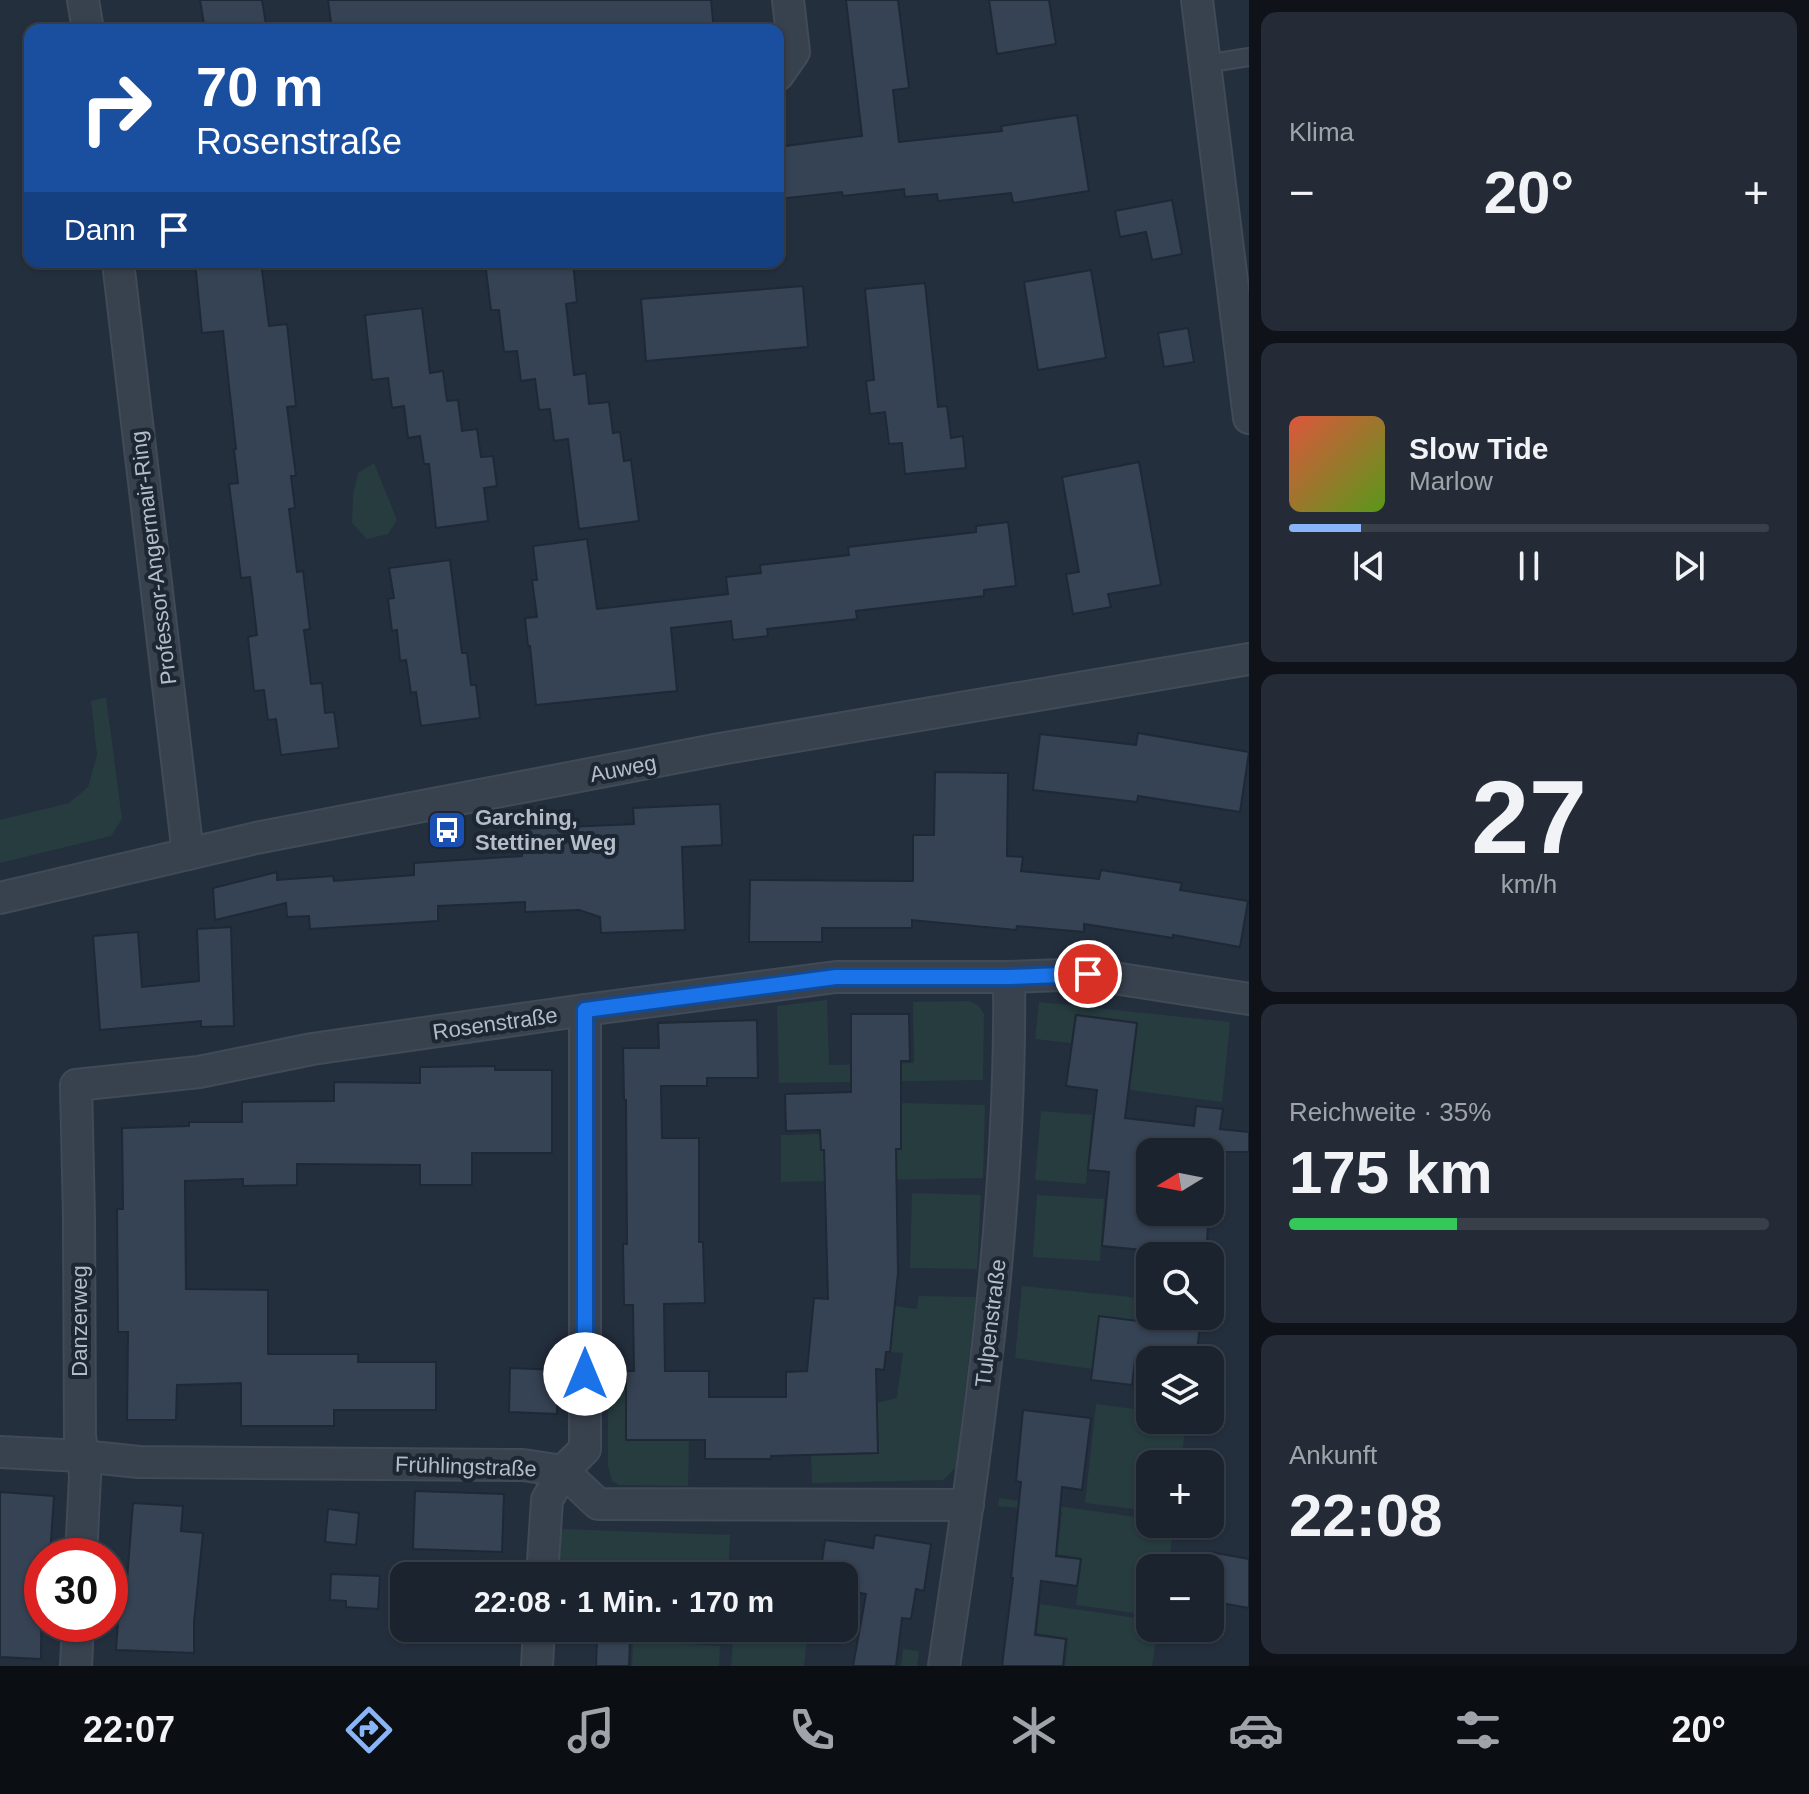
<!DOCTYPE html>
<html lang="de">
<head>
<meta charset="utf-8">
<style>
  body { margin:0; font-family:Arial,sans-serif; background:#242b36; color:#f1f3f6; height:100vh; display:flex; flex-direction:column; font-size:30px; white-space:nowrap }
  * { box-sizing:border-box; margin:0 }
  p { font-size:26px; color:#a0a4aa }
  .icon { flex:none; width:44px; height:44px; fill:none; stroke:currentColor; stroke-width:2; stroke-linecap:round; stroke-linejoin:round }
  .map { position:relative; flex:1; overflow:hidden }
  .side { display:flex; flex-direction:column; gap:12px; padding:12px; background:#0f1319; width:560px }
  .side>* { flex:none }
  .guide { position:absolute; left:24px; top:24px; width:760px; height:244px; border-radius:16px; box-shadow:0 2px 6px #0004,0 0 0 2px #39404a; background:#1a4fa0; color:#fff; overflow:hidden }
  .needle { width:52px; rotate:260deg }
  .fabs { position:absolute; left:1136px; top:1138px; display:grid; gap:16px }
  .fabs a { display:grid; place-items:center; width:88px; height:88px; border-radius:16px; background:#1b232e; box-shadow:0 2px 6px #0004,0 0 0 2px #39404a; font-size:40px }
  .speed { position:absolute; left:24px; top:1538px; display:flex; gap:16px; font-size:40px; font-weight:700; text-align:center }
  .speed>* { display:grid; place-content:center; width:104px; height:104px; border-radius:50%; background:#1b232e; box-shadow:0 2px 6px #0004,0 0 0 2px #39404a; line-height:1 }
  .speed .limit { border:12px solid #d22; background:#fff; color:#111 }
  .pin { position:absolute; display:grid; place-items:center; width:68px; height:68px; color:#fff; margin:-34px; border:4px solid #fff; border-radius:50%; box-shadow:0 2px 8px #0007 }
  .me { position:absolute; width:88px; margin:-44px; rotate:0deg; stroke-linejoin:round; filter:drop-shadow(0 0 6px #0008) }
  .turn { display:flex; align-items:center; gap:28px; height:168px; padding:0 40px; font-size:36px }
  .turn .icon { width:104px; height:104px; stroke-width:2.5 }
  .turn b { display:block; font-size:56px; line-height:68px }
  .then { display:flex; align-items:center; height:76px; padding:0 40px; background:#0003; gap:16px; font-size:30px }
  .big { font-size:60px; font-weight:700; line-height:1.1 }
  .side .card { flex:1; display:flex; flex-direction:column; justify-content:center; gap:12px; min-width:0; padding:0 28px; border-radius:16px; background:#242b36 }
  .side .dial { align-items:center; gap:0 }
  .dial b { font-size:104px; line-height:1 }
  .song { display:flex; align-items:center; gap:24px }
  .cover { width:96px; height:96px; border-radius:12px; background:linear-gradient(135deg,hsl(10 70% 55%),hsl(90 70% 35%)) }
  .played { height:8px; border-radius:4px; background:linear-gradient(90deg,#8ab4f8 15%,#39404a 15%) }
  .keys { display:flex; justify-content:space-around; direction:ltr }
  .heat { display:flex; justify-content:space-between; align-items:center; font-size:44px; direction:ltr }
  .charge { height:12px; border-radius:6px; background:linear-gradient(90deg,#34c759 35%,#39404a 0) }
  .trip { position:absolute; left:390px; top:1562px; width:468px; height:80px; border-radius:16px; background:#1b232e; box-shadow:0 2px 6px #0004,0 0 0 2px #39404a; font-weight:700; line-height:80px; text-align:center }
  .tab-bar { display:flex; height:128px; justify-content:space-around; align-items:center; background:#0b0e12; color:#a0a4aa }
  .tab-bar .icon { width:56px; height:56px }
  .tab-bar .current { color:#8ab4f8 }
  .tab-bar b { font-size:36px; color:#f1f3f6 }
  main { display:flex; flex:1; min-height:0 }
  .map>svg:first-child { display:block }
  .green { fill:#263c3f }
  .building { fill:#364354; stroke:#1f2835; stroke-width:2 }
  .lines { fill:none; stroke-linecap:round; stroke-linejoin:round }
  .lane-casing { stroke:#414a57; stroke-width:20 }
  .street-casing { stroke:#414a57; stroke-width:34 }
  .lane { stroke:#38414e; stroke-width:16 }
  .street { stroke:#38414e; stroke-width:30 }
  .route-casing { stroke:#114b97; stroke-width:20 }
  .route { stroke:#1a73e8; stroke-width:14 }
  .labels { text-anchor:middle; stroke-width:8; stroke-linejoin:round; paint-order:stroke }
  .street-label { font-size:22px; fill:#b4bcc9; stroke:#1d2633 }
  .poi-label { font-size:22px; font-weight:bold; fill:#b4bcc9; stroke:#1d2633; text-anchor:start }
</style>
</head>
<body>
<main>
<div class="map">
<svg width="1249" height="1666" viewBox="0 0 1249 1666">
  <rect width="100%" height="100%" fill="#242f3e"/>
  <g class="green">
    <path d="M374 463 397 520 388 534 367 539 352 523 353 495 358 473Z"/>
    <path d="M106 697 122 819 111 836 0 863V820L69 803 88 787 97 755 91 701Z"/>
    <path d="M827 1000 829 1065 914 1063 913 1002 968 1001C976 1003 980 1006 984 1014L983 1080 779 1083 777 1006Z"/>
    <path d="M1039 1002 1230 1022 1222 1102 1130 1090 1138 1022 1075 1014 1071 1043 1035 1039Z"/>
    <path d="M901 1103 985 1105 983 1178 781 1182V1135L820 1134 821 1150 900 1149Z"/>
    <path d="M1041 1111 1092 1115 1086 1184 1035 1180Z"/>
    <path d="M912 1193 981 1195 977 1269 910 1268Z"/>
    <path d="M1037 1195 1104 1199 1100 1261 1033 1257Z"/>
    <path d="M1022 1286 1150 1299V1316L1140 1321 1100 1316 1092 1369 1015 1358Z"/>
    <path d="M919 1296 976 1297 956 1467 943 1480 812 1483 811 1455 878 1453 877 1403 897 1398 903 1353 890 1352 895 1306 917 1309Z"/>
    <path d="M608 1371H626V1440H689L688 1486 619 1485 612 1481 608 1466Z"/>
    <path d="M1096 1404 1150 1411V1420H1186L1181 1464H1150V1511L1085 1503Z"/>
    <path d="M999 1498 1150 1519V1524H1174L1168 1568H1150V1615L1076 1605 1082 1558 1057 1554 1062 1512 998 1506Z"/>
    <path d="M561 1529 730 1535 728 1576H559Z"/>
    <path d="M1040 1604 1150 1620V1628H1158L1152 1666H1065L1068 1638 1037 1633Z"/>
    <path d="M734 1628H808L804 1666H731Z"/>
    <path d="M633 1641 720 1646 719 1666H632Z"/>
    <path d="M903 1649 919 1651 917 1666H901Z"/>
  </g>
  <g class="building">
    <path d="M200 0H262L267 30H205Z"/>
    <path d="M328 0H711L714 30H332Z"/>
    <path d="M846 0H898L909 88 893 90 899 142 1002 131 1001 126 1077 115 1089 191 1013 203 1011 193 938 201 937 194 905 197 904 189 843 196 842 192 778 199V147L862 136Z"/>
    <path d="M989 0H1049L1056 44 997 54Z"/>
    <path d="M1172 200 1182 254 1152 260 1146 232 1120 237 1115 211Z"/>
    <path d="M195 262H261L269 326 287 324 296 406 287 407 296 476H291L295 508 289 509 297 572 303 571 310 629 304 630 311 684 322 683 325 713 334 712 339 748 281 755 276 719 268 720 264 690 254 691 248 637 257 635 250 577 241 578 229 484 238 483 234 449H236L223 331 202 333Z"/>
    <path d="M485 262H573L577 302 566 304 574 375 586 373 589 404 609 402 613 433 620 432 624 461 631 460 639 521 579 529 568 439 554 441 550 409 539 410 535 379 521 381 517 351 504 352 499 310H491Z"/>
    <path d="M1091 270 1106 358 1038 370 1024 282Z"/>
    <path d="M925 283 938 407 947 406 951 438 963 436 966 468 905 474 902 443 889 444 885 412 870 414 866 381 874 380 865 289Z"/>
    <path d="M803 286 808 347 646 361 641 299Z"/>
    <path d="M422 308 430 373 443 371 447 401 458 400 462 431 477 429 481 457 493 456 497 486 484 488 488 521 436 528 429 464H424L420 436 408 438 404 406 392 408 388 378 372 380 365 315Z"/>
    <path d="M1188 328 1194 362 1164 367 1158 333Z"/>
    <path d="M1139 462 1161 585 1108 594 1111 607 1073 614 1066 574 1079 572 1062 477Z"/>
    <path d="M1008 522 1016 586 984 590V596L856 611 857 619 767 629 768 636 733 640 731 621 671 628 677 691 536 705 530 646H528L525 618 537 617 532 580H537L533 546 587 539 597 609 728 594 726 577 761 573 760 565 849 555 848 547 976 532V526Z"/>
    <path d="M450 560 462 653H467L471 685H476L480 718 421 726 416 692 411 693 406 660 400 661 397 630 392 631 388 599 394 598 389 568Z"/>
    <path d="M1138 733 1249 752 1240 812 1138 796 1137 802 1033 790 1040 734 1136 745Z"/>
    <path d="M935 772 1008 773 1007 856 1023 857 1021 871 1099 879 1101 870 1182 883 1180 890 1248 901 1240 947 1173 935V938L1084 924V932L1017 926 1016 930 912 920V928H822V942H749L750 880 913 881V835H934Z"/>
    <path d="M720 804 722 845 682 847 685 930 601 933 600 917 579 910 525 912V902L438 906V921L310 929 309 916 287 917 286 903 215 920 213 888 277 872V880L333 876 334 881 414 875V863L522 856 521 829 634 824 633 808Z"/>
    <path d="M231 927 234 1026 201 1027V1021L100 1030 93 936 138 932 142 987 199 981 197 929Z"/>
    <path d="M851 1014H909L910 1061H901V1149H896L898 1273 890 1352H886L884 1370 876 1369 878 1453 771 1456V1459H705V1440H626V1371H634L633 1305H624L623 1244H627L626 1100H624L623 1048H659L658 1023 757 1020 758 1078H707V1086H661L662 1138H699V1242H703L705 1303 664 1304 665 1371H709V1397H786V1372L807 1371 814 1298 828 1299 824 1150H821L820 1130 786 1131 785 1094 851 1092Z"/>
    <path d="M1076 1015 1137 1023 1125 1118 1194 1126 1196 1106 1223 1109 1220 1129 1249 1132V1152H1150V1212H1209L1206 1256H1142V1250L1102 1246 1109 1172 1088 1170 1097 1090 1066 1086Z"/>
    <path d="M495 1066V1070H552V1153H472V1185H420V1165L297 1164V1185L243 1186V1179L185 1181 186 1289 268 1290V1354H358V1362H436V1410H334V1426H241V1383L213 1384 177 1385 176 1420H127L128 1332H118L117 1209H123L122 1128 189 1126V1122H242V1102L334 1101V1082L420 1083V1067Z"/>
    <path d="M1099 1316 1137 1321 1138 1316H1201L1196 1360H1135L1132 1385 1091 1380Z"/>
    <path d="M510 1368 558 1370 557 1414 509 1412Z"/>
    <path d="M1023 1410 1091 1418 1082 1490 1062 1487 1056 1556 1081 1559 1077 1586 1041 1581 1035 1635 1066 1639 1063 1666H1002L1013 1578H1011L1021 1482 1016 1481Z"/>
    <path d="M415 1491 504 1494 502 1552 413 1549Z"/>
    <path d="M0 1492 54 1496 50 1556H42L41 1659 0 1657Z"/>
    <path d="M133 1503 183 1506 181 1531 203 1533 194 1622V1653L116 1650 121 1580H127Z"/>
    <path d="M328 1509 359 1513 356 1545 325 1542Z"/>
    <path d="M875 1535 931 1544 924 1591 916 1589 911 1619 902 1618 896 1666H853L866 1594 844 1590V1576H820L825 1540 873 1548Z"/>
    <path d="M1210 1552 1249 1559V1608L1210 1601Z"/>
    <path d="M331 1574 380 1576 378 1609 346 1607V1601L330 1600Z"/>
    <path d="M597 1638 630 1640 629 1666H596Z"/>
  </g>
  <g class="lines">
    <defs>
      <path id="lane" d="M1205 64 1249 57"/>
      <g id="street">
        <path d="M83 0 88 30"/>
        <path d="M1197 0 1249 418"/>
        <path d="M778 75 794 52 788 0"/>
        <path d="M118 262 188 854"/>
        <path d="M0 898 256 838 720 749 1249 659"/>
        <path d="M0 1452 82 1456 139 1462 523 1465 563 1471 598 1504 968 1505"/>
        <path d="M81 1556 85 1477 84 1462 80 1437 79 1217 76 1085 199 1072 312 1049 585 1010 836 977H1009L1088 974 1249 999"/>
        <path d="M542 1576 547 1500 563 1471 585 1449V1010"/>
        <path d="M76 1666 78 1624"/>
        <path d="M537 1666 539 1628"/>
        <path d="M944 1666C978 1438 1012 1208 1009 977"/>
      </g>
    </defs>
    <use href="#lane" class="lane-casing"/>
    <use href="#street" class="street-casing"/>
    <use href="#lane" class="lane"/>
    <use href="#street" class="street"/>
  </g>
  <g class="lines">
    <defs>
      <path id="route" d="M585 1374V1010L836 977H1009L1088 974"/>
    </defs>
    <use href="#route" class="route-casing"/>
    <use href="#route" class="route"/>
  </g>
  <defs>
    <symbol id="bus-square" viewBox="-11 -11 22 22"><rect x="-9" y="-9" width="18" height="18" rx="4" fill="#1a4fb4" stroke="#1d2633"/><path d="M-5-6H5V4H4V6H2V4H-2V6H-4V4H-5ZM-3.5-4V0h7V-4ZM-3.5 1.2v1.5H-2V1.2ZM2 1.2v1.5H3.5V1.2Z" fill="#fff"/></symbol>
  </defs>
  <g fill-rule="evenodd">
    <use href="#bus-square" x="425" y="808" width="44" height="44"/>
  </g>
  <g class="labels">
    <g class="street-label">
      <text transform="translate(153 558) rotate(-97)" y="8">Professor-Angermair-Ring</text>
      <text transform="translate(623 768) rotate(-11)" y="8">Auweg</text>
      <text transform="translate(495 1023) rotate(-8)" y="8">Rosenstraße</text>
      <text transform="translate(79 1321) rotate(-90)" y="8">Danzerweg</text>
      <text transform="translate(990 1323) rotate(-83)" y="8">Tulpenstraße</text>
      <text transform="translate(466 1466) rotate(2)" y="8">Frühlingstraße</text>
    </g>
    <g class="poi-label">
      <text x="475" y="825">Garching,<tspan x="475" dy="25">Stettiner Weg</tspan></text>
    </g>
  </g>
</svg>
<div class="fabs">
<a><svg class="needle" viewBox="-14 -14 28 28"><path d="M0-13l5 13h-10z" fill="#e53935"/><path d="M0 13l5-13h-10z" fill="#a0a4aa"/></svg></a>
<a><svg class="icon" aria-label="search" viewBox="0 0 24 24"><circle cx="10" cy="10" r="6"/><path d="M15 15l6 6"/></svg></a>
<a><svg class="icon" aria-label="layers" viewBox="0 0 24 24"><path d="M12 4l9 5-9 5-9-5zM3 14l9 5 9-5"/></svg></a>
<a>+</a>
<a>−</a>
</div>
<div class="speed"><div class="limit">30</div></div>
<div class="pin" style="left:1088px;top:974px;background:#d93025"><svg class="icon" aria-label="arrive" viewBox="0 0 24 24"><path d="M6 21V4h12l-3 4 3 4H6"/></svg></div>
<svg class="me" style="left:585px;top:1374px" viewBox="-20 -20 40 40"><circle r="19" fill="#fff"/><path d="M0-13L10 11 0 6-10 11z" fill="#1a73e8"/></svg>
<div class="trip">22:08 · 1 Min. · 170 m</div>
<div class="guide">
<div class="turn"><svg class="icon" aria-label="right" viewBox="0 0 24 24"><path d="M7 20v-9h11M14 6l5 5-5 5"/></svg><div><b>70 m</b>Rosenstraße</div></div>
<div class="then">Dann<svg class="icon" aria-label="arrive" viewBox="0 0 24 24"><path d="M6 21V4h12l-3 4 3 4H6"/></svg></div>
</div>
</div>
<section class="side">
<div class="card"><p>Klima</p>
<div class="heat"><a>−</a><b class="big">20°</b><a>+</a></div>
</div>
<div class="card">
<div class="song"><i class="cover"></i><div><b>Slow Tide</b><p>Marlow</p></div></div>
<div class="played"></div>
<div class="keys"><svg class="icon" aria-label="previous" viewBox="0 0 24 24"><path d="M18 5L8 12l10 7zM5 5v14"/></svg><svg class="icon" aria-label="pause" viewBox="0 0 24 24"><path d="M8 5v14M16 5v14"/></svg><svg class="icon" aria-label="next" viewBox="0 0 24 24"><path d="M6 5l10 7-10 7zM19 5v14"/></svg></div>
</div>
<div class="card dial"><b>27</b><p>km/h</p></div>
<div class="card"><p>Reichweite · 35%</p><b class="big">175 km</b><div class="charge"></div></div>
<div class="card"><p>Ankunft</p><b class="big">22:08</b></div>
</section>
</main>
<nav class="tab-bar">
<b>22:07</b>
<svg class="icon current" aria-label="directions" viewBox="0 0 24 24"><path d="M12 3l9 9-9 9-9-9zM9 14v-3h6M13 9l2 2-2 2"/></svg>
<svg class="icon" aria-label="music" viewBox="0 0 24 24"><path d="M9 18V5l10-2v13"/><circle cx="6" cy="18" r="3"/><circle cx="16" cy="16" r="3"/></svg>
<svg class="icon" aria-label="phone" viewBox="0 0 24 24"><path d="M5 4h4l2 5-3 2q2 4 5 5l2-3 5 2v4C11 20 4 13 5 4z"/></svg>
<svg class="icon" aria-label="climate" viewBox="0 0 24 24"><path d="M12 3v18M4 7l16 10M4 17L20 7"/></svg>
<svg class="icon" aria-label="car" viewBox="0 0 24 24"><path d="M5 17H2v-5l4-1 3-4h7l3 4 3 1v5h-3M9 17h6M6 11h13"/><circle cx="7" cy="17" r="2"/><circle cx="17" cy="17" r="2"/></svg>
<svg class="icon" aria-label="filters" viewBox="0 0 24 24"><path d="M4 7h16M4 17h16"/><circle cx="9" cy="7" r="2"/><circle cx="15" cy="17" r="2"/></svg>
<b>20°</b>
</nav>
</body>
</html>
